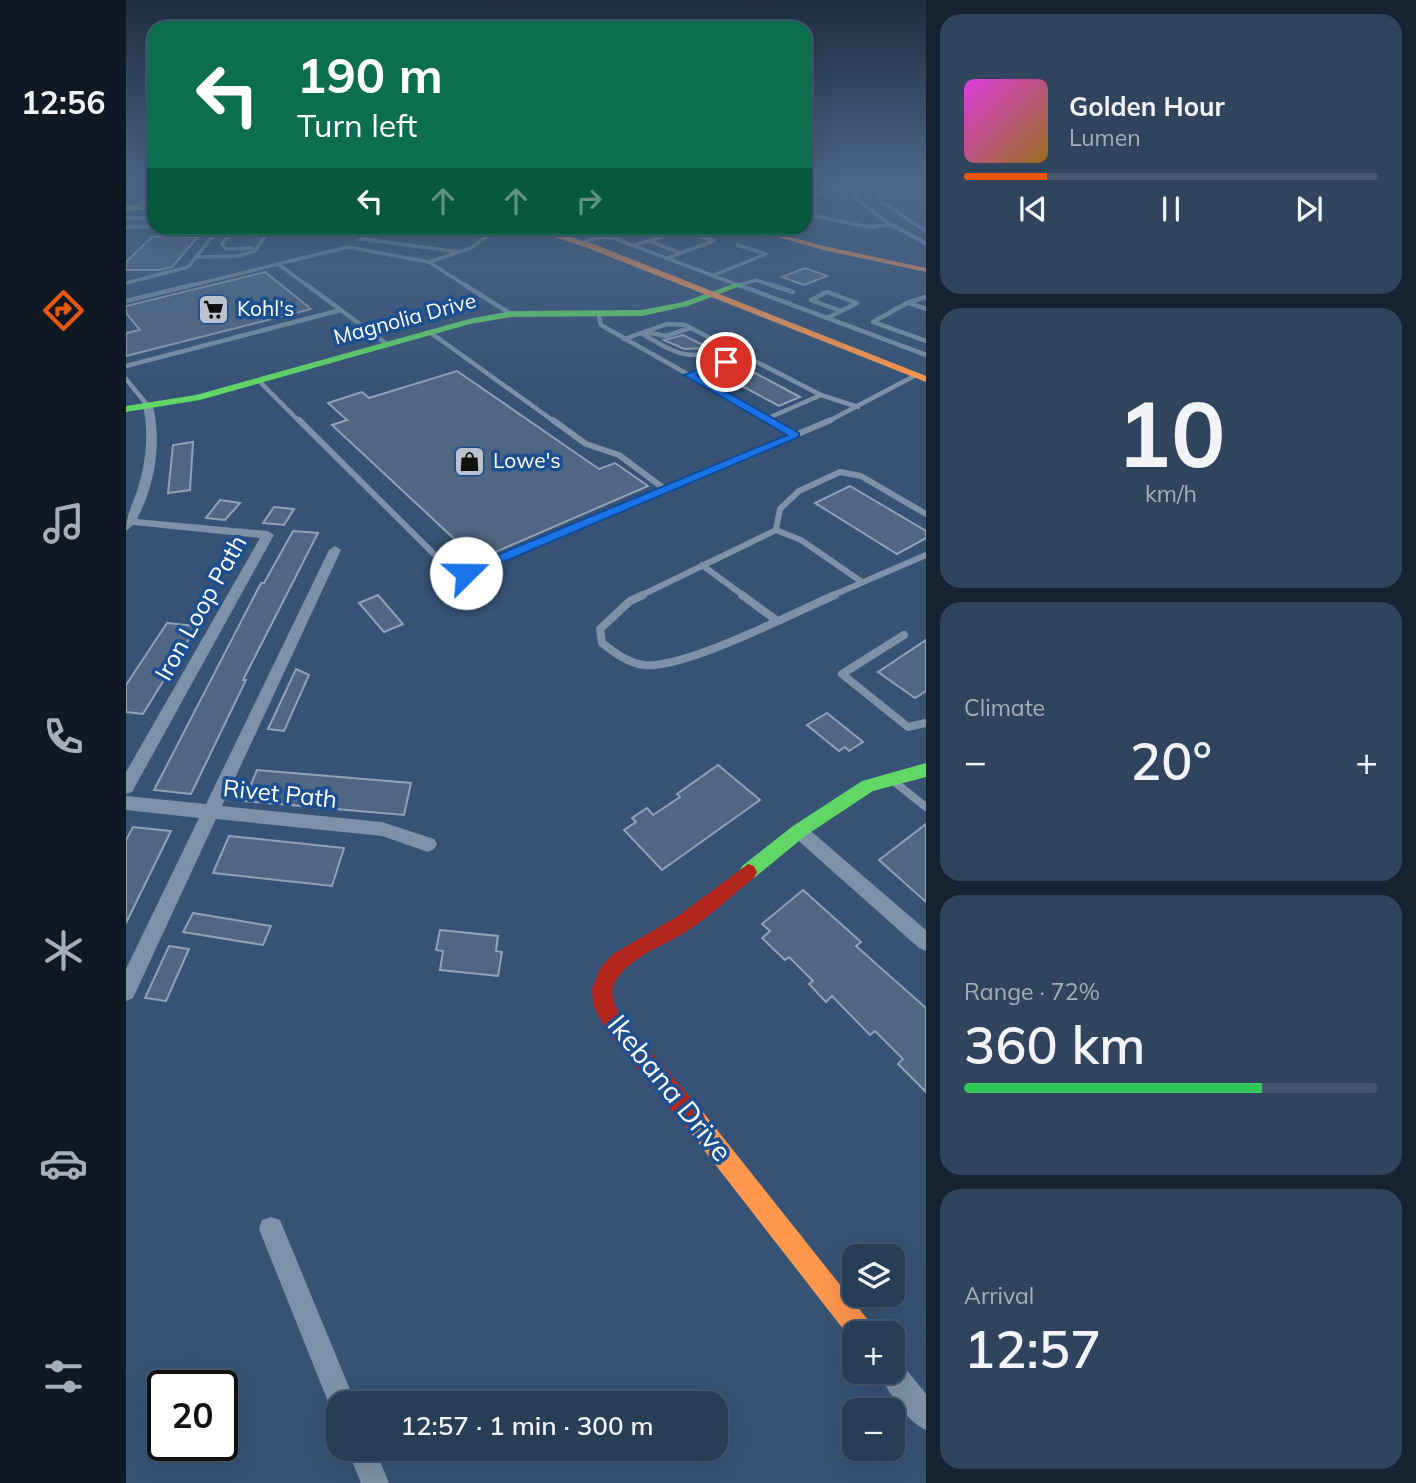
<!DOCTYPE html>
<html lang="en">
<head>
<meta charset="utf-8">
<style>
  body { margin:0; font-family:Mulish,sans-serif; background:#30455d; color:#f1f3f6; height:100vh; display:flex; flex-direction:column; font-size:26px; white-space:nowrap }
  * { box-sizing:border-box; margin:0 }
  p { font-size:23px; color:#a5aeba }
  .icon { flex:none; width:38px; height:38px; fill:none; stroke:currentColor; stroke-width:2; stroke-linecap:round; stroke-linejoin:round }
  .map { position:relative; flex:1; overflow:hidden }
  .drawer { display:flex; flex-direction:column; gap:14px; padding:14px; background:#162230; width:490px }
  .drawer>* { flex:none }
  .banner { position:absolute; left:21px; top:21px; width:665px; height:214px; border-radius:21px; box-shadow:0 7px 28px #0002,0 0 0 2px #44576d; background:#0b6e4f; color:#fff; overflow:hidden }
  .controls { position:absolute; left:716px; top:1244px; display:grid; gap:14px }
  .controls a { display:grid; place-items:center; width:63px; height:63px; border-radius:14px; background:#283e57; box-shadow:0 7px 28px #0002,0 0 0 2px #44576d; font-size:35px }
  .speed { position:absolute; left:21px; top:1370px; display:flex; gap:14px; font-size:35px; font-weight:700; text-align:center }
  .speed>* { display:grid; place-content:center; width:91px; height:91px; border-radius:50%; background:#283e57; box-shadow:0 7px 28px #0002,0 0 0 2px #44576d; line-height:1 }
  .speed .limit { border:4px solid #111; border-radius:10px; background:#fff; color:#111 }
  .pin { position:absolute; display:grid; place-items:center; width:60px; height:60px; color:#fff; margin:-30px; border:4px solid #fff; border-radius:50%; box-shadow:0 2px 7px #0007 }
  .me { position:absolute; width:77px; margin:-38px; rotate:68deg; stroke-linejoin:round; filter:drop-shadow(0 0 5px #0008) }
  .turn { display:flex; align-items:center; gap:24px; height:147px; padding:0 35px; font-size:32px }
  .turn .icon { width:91px; height:91px; stroke-width:2.5 }
  .turn b { display:block; font-size:49px; line-height:60px }
  .lanes { display:flex; align-items:center; height:66px; padding:0 35px; background:#0003; justify-content:center; gap:35px; direction:ltr }
  .lanes .off { opacity:.35 }
  .big { font-size:52px; font-weight:600; line-height:1.1 }
  .drawer .card { flex:1; display:flex; flex-direction:column; justify-content:center; gap:10px; min-width:0; padding:0 24px; border-radius:21px; background:#30455d }
  .drawer .dial { align-items:center; gap:0 }
  .dial b { font-size:91px; line-height:1 }
  .song { display:flex; align-items:center; gap:21px }
  .cover { width:84px; height:84px; border-radius:10px; background:linear-gradient(135deg,hsl(300 70% 55%),hsl(40 70% 35%)) }
  .played { height:7px; border-radius:4px; background:linear-gradient(90deg,#ea580c 20%,#44576d 20%) }
  .keys { display:flex; justify-content:space-around; direction:ltr }
  .heat { display:flex; justify-content:space-between; align-items:center; font-size:38px; direction:ltr }
  .charge { height:10px; border-radius:5px; background:linear-gradient(90deg,#34c759 72%,#44576d 0) }
  .trip { position:absolute; left:200px; top:1391px; width:402px; height:70px; border-radius:21px; background:#283e57; box-shadow:0 7px 28px #0002,0 0 0 2px #44576d; font-weight:600; line-height:70px; text-align:center }
  main { display:flex; flex:1; min-height:0 }
  .tabs { display:flex; flex-direction:column; width:126px; justify-content:space-around; align-items:center; background:#101923; color:#a5aeba }
  .tabs .icon { width:49px; height:49px }
  .tabs .current { color:#ea580c }
  .tabs b { font-size:32px; color:#f1f3f6 }
  .map>svg:first-child { display:block }
  .building { fill:#506783; stroke:#92a2b6; stroke-width:2 }
  .lines { fill:none; stroke-linecap:round; stroke-linejoin:round }
  .lane-far3 { stroke:#7d92a8; stroke-width:3.5 }
  .lane-far2 { stroke:#7d92a8; stroke-width:4.5 }
  .lane-far1 { stroke:#7d92a8; stroke-width:6 }
  .lane { stroke:#7d92a8; stroke-width:8 }
  .street { fill:#7d92a8; fill-rule:evenodd }
  .fast { fill:#63d668; fill-rule:evenodd }
  .slow { fill:#ff974d; fill-rule:evenodd }
  .jam { fill:#b3261e; fill-rule:evenodd }
  .route { fill:#1a73e8; stroke:#114b97; stroke-width:2 }
  .labels { text-anchor:middle; stroke-width:7; stroke-linejoin:round; paint-order:stroke }
  .far-poi-label { font-size:21px; fill:#fff; stroke:#1b4f8f; text-anchor:start }
  .far-street-label { font-size:21px; fill:#fff; stroke:#1b4f8f }
  .street-label { font-size:24px; fill:#fff; stroke:#1b4f8f }
  .near-street-label { font-size:28px; fill:#fff; stroke:#1b4f8f }
</style>
</head>
<body>
<main>
<nav class="tabs">
<b>12:56</b>
<svg class="icon current" aria-label="directions" viewBox="0 0 24 24"><path d="M12 3l9 9-9 9-9-9zM9 14v-3h6M13 9l2 2-2 2"/></svg>
<svg class="icon" aria-label="music" viewBox="0 0 24 24"><path d="M9 18V5l10-2v13"/><circle cx="6" cy="18" r="3"/><circle cx="16" cy="16" r="3"/></svg>
<svg class="icon" aria-label="phone" viewBox="0 0 24 24"><path d="M5 4h4l2 5-3 2q2 4 5 5l2-3 5 2v4C11 20 4 13 5 4z"/></svg>
<svg class="icon" aria-label="climate" viewBox="0 0 24 24"><path d="M12 3v18M4 7l16 10M4 17L20 7"/></svg>
<svg class="icon" aria-label="car" viewBox="0 0 24 24"><path d="M5 17H2v-5l4-1 3-4h7l3 4 3 1v5h-3M9 17h6M6 11h13"/><circle cx="7" cy="17" r="2"/><circle cx="17" cy="17" r="2"/></svg>
<svg class="icon" aria-label="filters" viewBox="0 0 24 24"><path d="M4 7h16M4 17h16"/><circle cx="9" cy="7" r="2"/><circle cx="15" cy="17" r="2"/></svg>
</nav>
<div class="map">
<svg width="800" height="1483" viewBox="0 0 800 1483">
  <rect width="100%" height="100%" fill="#365274"/>
  <g class="building">
    <path d="M40 236 72 237 46 267 33 270H0V262L26 237Z"/>
    <path d="M679 268 701 276 678 285 656 277Z"/>
    <path d="M139 272 185 309 0 356V333L14 330 0 313V306Z"/>
    <path d="M557 335 583 348 558 349 538 340Z"/>
    <path d="M614 365 674 397 653 406 592 373Z"/>
    <path d="M331 371 473 469 489 463 522 486 351 560 206 425 221 420 202 403 236 392 243 398Z"/>
    <path d="M67 442 64 490 42 493 47 445Z"/>
    <path d="M724 486 800 531V538L771 554 689 503Z"/>
    <path d="M94 500 114 503 99 520 80 518Z"/>
    <path d="M148 507 168 509 158 525 137 523Z"/>
    <path d="M167 531 192 533 117 680H120L65 794 28 790 135 583H138Z"/>
    <path d="M252 595 277 624 258 632 233 603Z"/>
    <path d="M41 623 71 626 17 714 0 712V685Z"/>
    <path d="M800 640V691L789 698 752 672Z"/>
    <path d="M170 669 183 675 158 731 142 729Z"/>
    <path d="M701 713 737 742 723 751 719 747 713 751 681 725Z"/>
    <path d="M592 765 634 800 536 870 498 830 510 822 506 818 521 808 527 815 554 797 551 794Z"/>
    <path d="M131 770 285 783 278 815 118 801Z"/>
    <path d="M800 824V902L753 860Z"/>
    <path d="M7 827 45 831 0 923V840Z"/>
    <path d="M103 836 218 848 206 886 87 873Z"/>
    <path d="M677 890 735 942 730 946 800 1008V1092L772 1064 777 1059 749 1031 744 1035 706 996 700 1002 683 984 687 981 663 957 659 960 636 938 644 931 636 924Z"/>
    <path d="M67 913 145 926 137 945 57 932Z"/>
    <path d="M314 930 372 936 370 951 376 952 372 976 314 970 317 951 310 950Z"/>
    <path d="M43 946 63 949 40 1001 19 998Z"/>
  </g>
  <g class="lines">
    <g class="lane-far3">
      <path d="M679 181 706 188"/>
      <path d="M779 181 800 185"/>
      <path d="M753 195V200L800 231"/>
      <path d="M679 201 718 182"/>
      <path d="M10 208 17 202 28 201"/>
      <path d="M679 214 743 227 765 225"/>
      <path d="M0 218H28"/>
      <path d="M0 227H28"/>
      <path d="M29 228H92"/>
      <path d="M109 228 96 244 100 249 126 248"/>
      <path d="M322 228 366 233"/>
      <path d="M454 228 474 237"/>
      <path d="M487 238 515 228"/>
      <path d="M236 239 334 252"/>
      <path d="M234 240 243 234 271 228"/>
      <path d="M523 241 556 229 588 241 554 253"/>
      <path d="M456 243 474 237 487 238 617 287"/>
      <path d="M507 245 523 241 555 253 541 258"/>
      <path d="M69 257 112 256 129 251 144 228"/>
      <path d="M303 262 345 248 373 228"/>
      <path d="M152 264 183 287"/>
      <path d="M588 275 640 254 611 245"/>
      <path d="M0 283 62 267 93 228"/>
      <path d="M613 285 630 280 651 287"/>
      <path d="M59 287 222 247 303 262 342 287"/>
    </g>
    <g class="lane-far2">
      <path d="M181 285 262 345"/>
      <path d="M339 285 385 314"/>
      <path d="M613 285 800 355"/>
      <path d="M645 285 667 292"/>
      <path d="M701 292 731 303 715 311 685 300Z"/>
      <path d="M800 297 781 303 747 322 800 341"/>
      <path d="M0 301 66 285"/>
      <path d="M783 303 800 309"/>
      <path d="M472 313 475 325 646 422"/>
      <path d="M701 318 715 311"/>
      <path d="M519 332 540 336 564 328"/>
      <path d="M305 333 429 422"/>
      <path d="M515 333C551 354 561 362 602 348"/>
      <path d="M498 339 541 324 559 325 695 395 732 407"/>
      <path d="M0 366 215 310"/>
      <path d="M563 375 618 356"/>
      <path d="M0 379 22 406"/>
      <path d="M133 381 174 422"/>
      <path d="M640 419 695 395"/>
      <path d="M701 422 790 375"/>
    </g>
    <g class="lane-far1">
      <path d="M173 420 313 559 340 573 705 420"/>
      <path d="M427 420 460 444 493 455 540 490"/>
      <path d="M643 420 669 435"/>
      <path d="M650 530 654 509 673 491 714 472 735 476 800 514"/>
      <path d="M576 565 618 596"/>
      <path d="M514 596 650 530 675 540 736 582"/>
      <path d="M705 596 800 555"/>
    </g>
    <g class="lane">
      <path d="M517 595 504 601 474 629 476 643C489 653 502 663 518 665 559 669 667 613 709 595"/>
      <path d="M616 595 650 620"/>
      <path d="M778 635 716 674 782 727 800 723"/>
      <path d="M766 780 800 807"/>
    </g>
    <g class="street">
      <path d="M749 181H756L730 196 761 220 800 241V246L757 222 723 196Z"/>
      <path d="M22 403 27 406C36 443 29 485 11 519L142 531 148 535 6 792 0 794V772L134 538 7 525 0 531C0 515 7 503 12 488 20 462 23 433 17 406Z"/>
      <path d="M209 546 215 550 96 806 256 822 308 839 311 844 308 849 302 852 256 836 90 819 7 998 0 1001V969L73 818 0 810V796L80 804 203 550Z"/>
      <path d="M673 824 679 826 800 930V951L793 948 667 836 664 831 667 826Z"/>
      <path d="M145 1217 154 1220 230 1404H212V1415L207 1414 133 1229 136 1220Z"/>
      <path d="M766 1359 775 1363 800 1394V1430C781 1422 761 1391 753 1372H766Z"/>
      <path d="M221 1449H249L263 1483H235Z"/>
    </g>
    <g class="fast">
      <rect x="0" y="206" width="28" height="4"/>
      <path d="M610 283 617 285 562 306 516 316 385 317 344 324 74 400 0 412V406L70 395 343 319 385 311 516 310 557 302Z"/>
      <path d="M800 763V777L747 791 679 836 628 878 622 880 616 878 613 872 616 866 667 826 736 781Z"/>
    </g>
    <g class="slow">
      <path d="M401 228H410L465 243 800 376V382L459 247Z"/>
      <path d="M620 228H629L698 246 800 268V272L697 250Z"/>
      <path d="M568 1108 576 1111 746 1325 750 1334H728V1343L560 1127 557 1119 560 1111Z"/>
    </g>
    <path class="jam" d="M622 864 628 866 631 872 628 878C607 894 587 914 564 929 541 945 503 956 489 982 482 994 490 1007 495 1018L576 1111 579 1119 576 1127 568 1130 560 1127 481 1032 467 1005 466 988 475 967 487 954 552 916Z"/>
  </g>
  <linearGradient id="sky" x2="0" y2="1"><stop stop-color="#1e2d40"/><stop offset="0.47" stop-color="#4c6688"/><stop offset="1" stop-color="#4c6688" stop-opacity="0"/></linearGradient>
  <rect width="800" height="389" fill="url(#sky)"/>
  <path class="route" d="M596 360 604 362 571 375 673 433V437L344 576H335V570L661 435 558 375Z"/>
  <defs>
    <symbol id="supermarket-square" viewBox="-11 -11 22 22"><rect x="-9" y="-9" width="18" height="18" rx="4" fill="#b9c2ce" stroke="#1b4f8f"/><path d="M-6-5.5h2.5l.6 2H6L4.5 2H-2.5L-4.4-4H-6ZM-1.5 3.2a1.3 1.3 0 1 0 .1 0ZM3 3.2a1.3 1.3 0 1 0 .1 0Z" fill="#111"/></symbol>
    <symbol id="shop-square" viewBox="-11 -11 22 22"><rect x="-9" y="-9" width="18" height="18" rx="4" fill="#b9c2ce" stroke="#1b4f8f"/><path d="M-5-2.5h2.3a2.7 3.5 0 0 1 5.4 0H5L5.5 6h-11ZM-1.5-2.5h3a1.5 2.3 0 0 0-3 0Z" fill="#111"/></symbol>
  </defs>
  <g fill-rule="evenodd">
    <use href="#supermarket-square" x="70" y="292" width="35" height="35"/>
    <use href="#shop-square" x="326" y="444" width="35" height="35"/>
  </g>
  <g class="labels">
    <g class="far-poi-label">
      <text x="111" y="316">Kohl's</text>
      <text x="367" y="468">Lowe's</text>
    </g>
    <g class="far-street-label">
      <text transform="translate(279 319) rotate(-15)" y="7">Magnolia Drive</text>
    </g>
    <g class="street-label">
      <text transform="translate(75 608) rotate(-61)" y="8">Iron Loop Path</text>
      <text transform="translate(154 794) rotate(6)" y="8">Rivet Path</text>
    </g>
    <g class="near-street-label">
      <text transform="translate(544 1088) rotate(51)" y="10">Ikebana Drive</text>
    </g>
  </g>
</svg>
<div class="controls">
<a><svg class="icon" aria-label="layers" viewBox="0 0 24 24"><path d="M12 4l9 5-9 5-9-5zM3 14l9 5 9-5"/></svg></a>
<a>+</a>
<a>−</a>
</div>
<div class="speed"><div class="limit">20</div></div>
<div class="pin" style="left:600px;top:362px;background:#d93025"><svg class="icon" aria-label="arrive" viewBox="0 0 24 24"><path d="M6 21V4h12l-3 4 3 4H6"/></svg></div>
<svg class="me" style="left:340px;top:573px" viewBox="-20 -20 40 40"><circle r="19" fill="#fff"/><path d="M0-13L10 11 0 6-10 11z" fill="#1a73e8"/></svg>
<div class="trip">12:57 · 1 min · 300 m</div>
<div class="banner">
<div class="turn"><svg class="icon" aria-label="left" viewBox="0 0 24 24"><path d="M17 20v-9H6M10 6l-5 5 5 5"/></svg><div><b>190 m</b>Turn left</div></div>
<div class="lanes"><svg class="icon" aria-label="left" viewBox="0 0 24 24"><path d="M17 20v-9H6M10 6l-5 5 5 5"/></svg><svg class="icon off" aria-label="ahead" viewBox="0 0 24 24"><path d="M12 20V5M6 11l6-6 6 6"/></svg><svg class="icon off" aria-label="ahead" viewBox="0 0 24 24"><path d="M12 20V5M6 11l6-6 6 6"/></svg><svg class="icon off" aria-label="right" viewBox="0 0 24 24"><path d="M7 20v-9h11M14 6l5 5-5 5"/></svg></div>
</div>
</div>
<section class="drawer">
<div class="card">
<div class="song"><i class="cover"></i><div><b>Golden Hour</b><p>Lumen</p></div></div>
<div class="played"></div>
<div class="keys"><svg class="icon" aria-label="previous" viewBox="0 0 24 24"><path d="M18 5L8 12l10 7zM5 5v14"/></svg><svg class="icon" aria-label="pause" viewBox="0 0 24 24"><path d="M8 5v14M16 5v14"/></svg><svg class="icon" aria-label="next" viewBox="0 0 24 24"><path d="M6 5l10 7-10 7zM19 5v14"/></svg></div>
</div>
<div class="card dial"><b>10</b><p>km/h</p></div>
<div class="card"><p>Climate</p>
<div class="heat"><a>−</a><b class="big">20°</b><a>+</a></div>
</div>
<div class="card"><p>Range · 72%</p><b class="big">360 km</b><div class="charge"></div></div>
<div class="card"><p>Arrival</p><b class="big">12:57</b></div>
</section>
</main>
</body>
</html>
